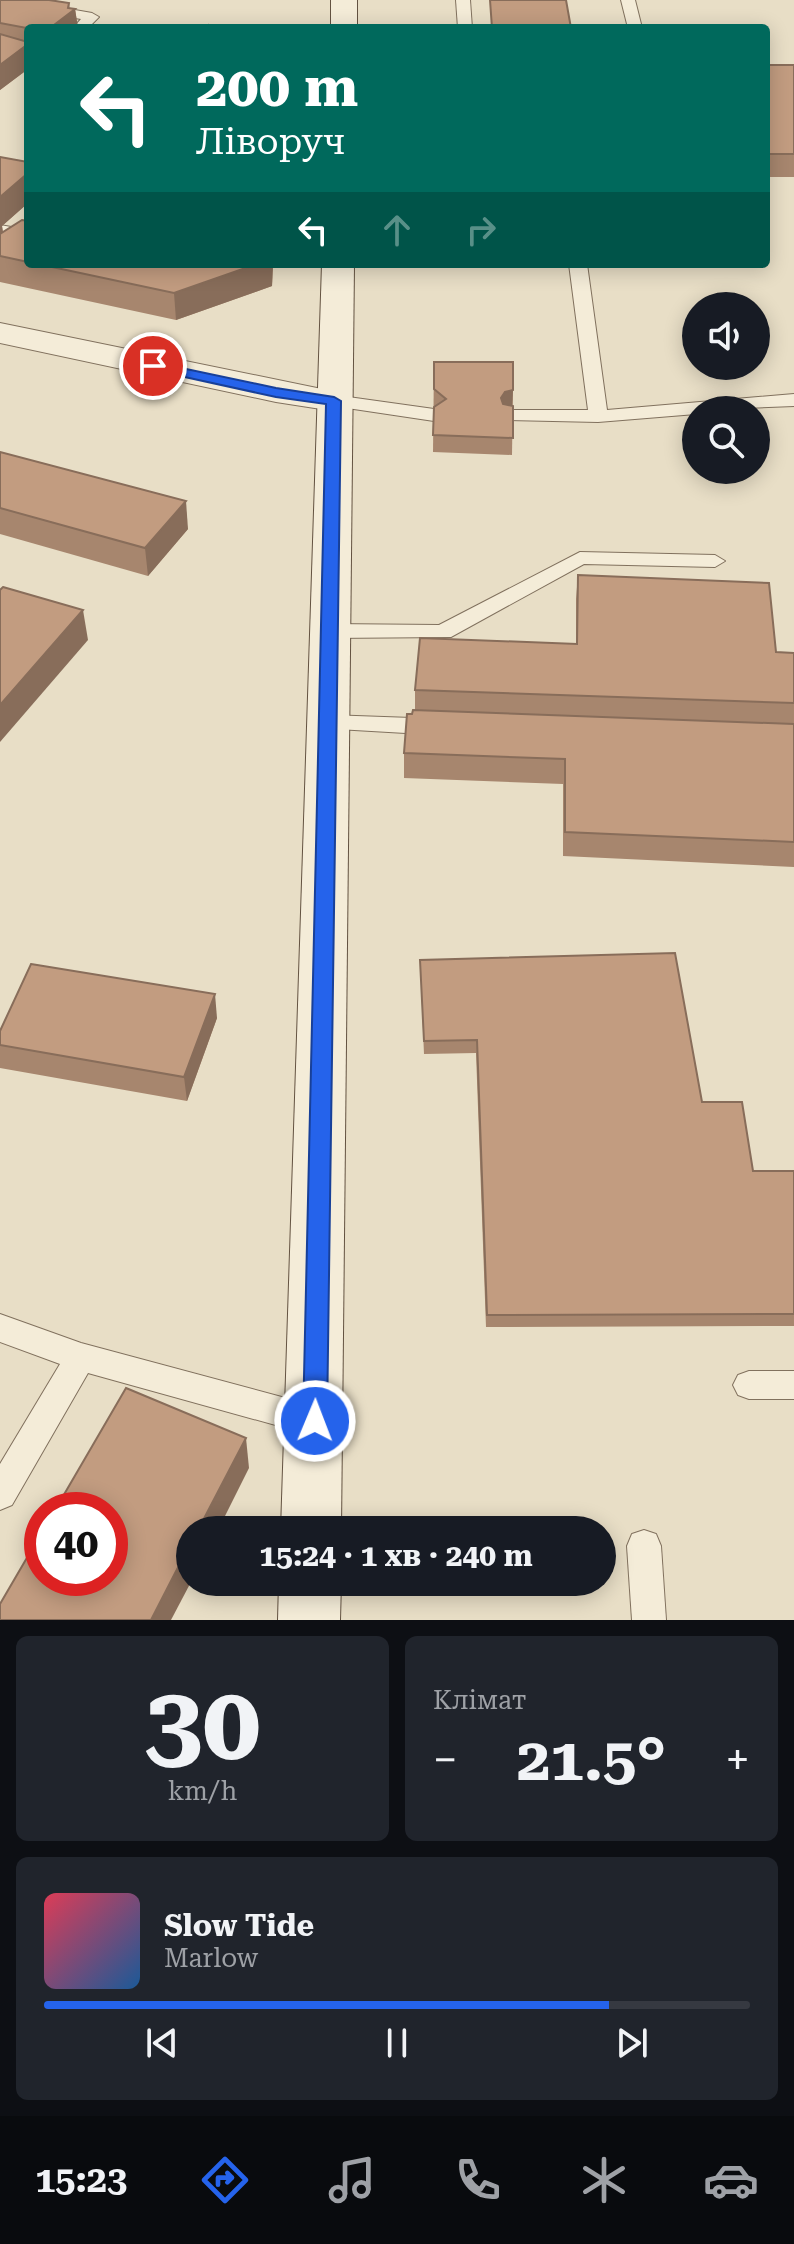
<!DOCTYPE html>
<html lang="uk">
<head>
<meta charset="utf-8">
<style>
  body { margin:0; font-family:"Roboto Serif",serif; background:#20242c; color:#f1f3f6; height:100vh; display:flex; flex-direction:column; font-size:30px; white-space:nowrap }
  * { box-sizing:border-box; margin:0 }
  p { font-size:26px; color:#9ea1a6 }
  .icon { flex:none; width:44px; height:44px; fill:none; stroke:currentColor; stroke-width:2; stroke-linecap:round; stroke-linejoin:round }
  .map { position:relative; height:1620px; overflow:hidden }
  .drawer { display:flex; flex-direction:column; gap:16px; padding:16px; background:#0d0f14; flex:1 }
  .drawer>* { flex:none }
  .banner { position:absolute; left:24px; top:24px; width:746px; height:244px; border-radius:8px; box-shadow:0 4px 20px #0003; background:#00695c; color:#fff; overflow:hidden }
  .buttons { position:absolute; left:682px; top:292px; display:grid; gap:16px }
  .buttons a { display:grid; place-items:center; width:88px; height:88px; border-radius:50%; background:#171b24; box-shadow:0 4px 20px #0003; font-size:40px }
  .speed { position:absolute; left:24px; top:1492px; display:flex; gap:16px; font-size:40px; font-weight:700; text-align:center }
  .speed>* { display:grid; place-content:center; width:104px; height:104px; border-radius:50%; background:#171b24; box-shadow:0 4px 20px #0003; line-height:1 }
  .speed .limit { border:12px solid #d22; background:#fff; color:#111 }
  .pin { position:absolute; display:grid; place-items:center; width:68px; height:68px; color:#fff; margin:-34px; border:4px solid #fff; border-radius:50%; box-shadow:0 2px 8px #0007 }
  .me { position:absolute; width:88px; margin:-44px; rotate:1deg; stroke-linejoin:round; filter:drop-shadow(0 0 6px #0008) }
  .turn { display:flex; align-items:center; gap:28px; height:168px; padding:0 40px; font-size:36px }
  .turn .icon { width:104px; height:104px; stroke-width:2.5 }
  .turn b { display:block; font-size:56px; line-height:68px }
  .lanes { display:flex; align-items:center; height:76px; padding:0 40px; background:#0003; justify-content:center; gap:40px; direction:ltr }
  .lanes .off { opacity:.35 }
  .big { font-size:60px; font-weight:700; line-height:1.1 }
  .drawer .card { flex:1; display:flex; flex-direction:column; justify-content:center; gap:12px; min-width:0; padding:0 28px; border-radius:12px; background:#20242c }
  .drawer .dial { align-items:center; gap:0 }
  .dial b { font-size:104px; line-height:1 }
  .song { display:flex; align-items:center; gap:24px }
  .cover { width:96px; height:96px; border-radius:12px; background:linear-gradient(135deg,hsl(350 70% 55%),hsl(210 70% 35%)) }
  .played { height:8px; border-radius:4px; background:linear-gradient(90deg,#2563eb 80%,#363941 80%) }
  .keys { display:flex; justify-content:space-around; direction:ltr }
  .heat { display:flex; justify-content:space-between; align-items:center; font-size:44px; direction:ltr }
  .drawer .tiles { flex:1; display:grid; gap:16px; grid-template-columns:1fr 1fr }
  .card:last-child { grid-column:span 2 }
  .trip { position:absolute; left:176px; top:1516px; width:440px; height:80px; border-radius:40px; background:#171b24; box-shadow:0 4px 20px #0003; font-weight:700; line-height:80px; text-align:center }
  .menu { display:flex; height:128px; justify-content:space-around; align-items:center; background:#090b0e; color:#9ea1a6 }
  .menu .icon { width:56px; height:56px }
  .menu .current { color:#2563eb }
  .menu b { font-size:36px; color:#f1f3f6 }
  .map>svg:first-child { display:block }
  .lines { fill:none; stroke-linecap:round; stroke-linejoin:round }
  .lane-casing { stroke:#81715e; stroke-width:2 }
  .street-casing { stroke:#81715e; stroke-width:2 }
  .secondary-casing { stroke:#635241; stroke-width:2 }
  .lane { fill:#f4ecd8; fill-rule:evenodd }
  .street { fill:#f4ecd8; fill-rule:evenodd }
  .secondary { fill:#f4ecd8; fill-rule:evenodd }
  .wall { fill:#a7866e }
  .shaded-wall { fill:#886d5a }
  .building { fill:#c29c80; stroke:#886d5a; stroke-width:2 }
  .route { fill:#2563eb; stroke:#184099; stroke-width:2 }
</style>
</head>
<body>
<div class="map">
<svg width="794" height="1620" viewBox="0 0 794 1620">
  <rect width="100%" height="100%" fill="#e8dec6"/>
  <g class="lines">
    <defs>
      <g id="lane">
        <path d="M0 0H18L92 13 99 17 88 28H73L81 19 0 5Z"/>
        <path d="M456 0H470L472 28H458Z"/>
        <path d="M621 0H635L642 28H628Z"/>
        <path d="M0 225 28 230V240L0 235Z"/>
        <path d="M569 264H587L607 410 794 394V406L696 410V414L598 422 505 420 503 416 505 412 512 410H588Z"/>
        <path d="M334 395 434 409 443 415 434 421 327 405 325 401 327 397Z"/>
        <path d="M580 552 715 555 725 561 715 567 584 564 451 637 329 638 321 636 318 631 321 626 329 624 439 625Z"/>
        <path d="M328 715 440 719 448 722 451 727 448 732 440 735 320 728 317 723 320 718Z"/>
        <path d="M0 1314 81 1343 315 1406 326 1410 331 1421 326 1432 315 1436 88 1373 12 1505 0 1510V1464L60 1364 0 1342Z"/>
        <path d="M749 1371H794V1399H749L738 1395 733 1385 738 1375Z"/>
        <path d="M644 1530 656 1534 661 1546 666 1620H632L627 1546 632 1534Z"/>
      </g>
      <path id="street" d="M0 323 346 394 351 401 346 408 334 411 276 402 0 343Z"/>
      <g id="secondary">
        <rect x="331" y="0" width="26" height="28"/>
        <path d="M322 264H354L341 1530H281Z"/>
        <path d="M279 1582H341L340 1620H278Z"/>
      </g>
    </defs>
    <use href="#lane" class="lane-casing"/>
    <use href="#street" class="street-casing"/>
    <use href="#secondary" class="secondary-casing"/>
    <use href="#lane" class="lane"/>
    <use href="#street" class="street"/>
    <use href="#secondary" class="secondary"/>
  </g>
  <g class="wall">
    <path d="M0 0 75 9 78 28H28V69L0 90Z"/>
    <rect x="766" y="65" width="28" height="112"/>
    <path d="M0 157 28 162V203L2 226 3 232 28 221V264H273L272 286 176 320 0 282Z"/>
    <path d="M434 362 513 390 512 455 433 452Z"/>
    <path d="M0 452 188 529 148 576 0 534Z"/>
    <path d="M578 575 776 652 794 653V867L563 856V784L404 778V753L412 714 415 710V690L576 644V599Z"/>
    <path d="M420 960 702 1102 753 1171H794V1326L486 1327 476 1053 424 1054Z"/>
    <path d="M217 1018 187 1101 0 1068V1031Z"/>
  </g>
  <g class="shaded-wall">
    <path d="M69 3 70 13 75 9 78 28H50Z"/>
    <path d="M28 44V69L0 90V65Z"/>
    <path d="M28 173V203L2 226 4 241 0 245V197Z"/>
    <path d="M257 264H273L272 286 176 320 174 293Z"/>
    <path d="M513 390 512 407 504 409 501 398 505 392Z"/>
    <path d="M186 501 188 529 148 576 145 548Z"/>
    <path d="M83 610 88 640 0 742V705Z"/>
    <path d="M215 994 217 1018 187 1101 184 1077Z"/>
    <path d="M246 1438 249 1468 218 1530H198Z"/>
    <path d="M190 1544 191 1582 171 1620H151Z"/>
  </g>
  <g class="building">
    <path d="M0 0H49L69 3 68 8 75 9 50 28H28V44L0 65V34L24 41 28 38 27 28 0 23Z"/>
    <path d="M490 0H566L571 28H492Z"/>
    <path d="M209 25 228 28H209Z"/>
    <rect x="766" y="65" width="28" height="89"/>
    <path d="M0 157 28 162V173L0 197Z"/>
    <path d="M22 220 28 221V262L0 256V234Z"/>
    <path d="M38 264H257L174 293Z"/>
    <path d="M434 362H513V390L505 392 501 398 503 404 513 406V438L433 435 434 407 446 399 434 389Z"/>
    <path d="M0 452 186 501 145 548 0 508Z"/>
    <path d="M578 575 769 583 776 652 794 653V703L415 690 420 638 577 644Z"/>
    <path d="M3 587 83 610 0 705V590Z"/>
    <path d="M413 710 794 724V842L565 832V759L404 753 407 714H412Z"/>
    <path d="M675 953 702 1102H742L753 1171H794V1314L487 1315 477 1040 424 1041 420 960Z"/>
    <path d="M31 964 215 994 184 1077 0 1045V1031Z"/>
    <path d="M126 1388 246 1438 198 1530H190V1544L151 1620H0V1604L42 1532V1578H110V1510H55Z"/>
  </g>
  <path class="route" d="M153 362 276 388 334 397 341 401 327 1421 323 1429 315 1432 306 1429 303 1421 326 404 276 397 148 369V363Z"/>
</svg>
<div class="buttons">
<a><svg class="icon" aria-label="sound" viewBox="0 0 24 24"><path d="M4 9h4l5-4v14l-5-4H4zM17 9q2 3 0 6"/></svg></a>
<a><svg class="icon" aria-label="search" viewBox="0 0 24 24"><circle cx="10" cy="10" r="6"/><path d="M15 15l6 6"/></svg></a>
</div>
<div class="speed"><div class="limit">40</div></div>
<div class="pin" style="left:153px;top:366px;background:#d93025"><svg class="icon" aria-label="arrive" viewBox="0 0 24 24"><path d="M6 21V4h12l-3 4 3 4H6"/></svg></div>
<svg class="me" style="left:315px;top:1421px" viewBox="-20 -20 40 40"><circle r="17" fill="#2563eb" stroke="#fff" stroke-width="3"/><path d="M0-11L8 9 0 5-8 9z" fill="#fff"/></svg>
<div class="trip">15:24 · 1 хв · 240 m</div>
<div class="banner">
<div class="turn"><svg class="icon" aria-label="left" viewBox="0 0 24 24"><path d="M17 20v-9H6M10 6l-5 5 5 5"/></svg><div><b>200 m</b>Ліворуч</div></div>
<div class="lanes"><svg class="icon" aria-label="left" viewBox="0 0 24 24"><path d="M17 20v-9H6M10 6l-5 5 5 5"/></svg><svg class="icon off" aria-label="ahead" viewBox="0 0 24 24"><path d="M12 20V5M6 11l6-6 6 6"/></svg><svg class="icon off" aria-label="right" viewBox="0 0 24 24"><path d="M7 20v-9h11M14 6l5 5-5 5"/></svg></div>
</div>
</div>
<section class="drawer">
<div class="tiles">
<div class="card dial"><b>30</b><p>km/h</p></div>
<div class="card"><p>Клімат</p>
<div class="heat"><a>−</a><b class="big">21.5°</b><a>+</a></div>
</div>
<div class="card">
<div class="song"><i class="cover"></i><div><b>Slow Tide</b><p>Marlow</p></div></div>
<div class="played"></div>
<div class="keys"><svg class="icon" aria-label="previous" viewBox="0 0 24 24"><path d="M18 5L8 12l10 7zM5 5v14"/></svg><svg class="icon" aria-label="pause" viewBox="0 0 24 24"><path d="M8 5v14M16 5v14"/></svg><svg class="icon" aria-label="next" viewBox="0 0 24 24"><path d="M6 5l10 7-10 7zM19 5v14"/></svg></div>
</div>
</div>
</section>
<nav class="menu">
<b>15:23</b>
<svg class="icon current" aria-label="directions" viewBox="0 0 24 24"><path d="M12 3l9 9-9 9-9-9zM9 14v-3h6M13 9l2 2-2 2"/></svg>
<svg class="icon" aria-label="music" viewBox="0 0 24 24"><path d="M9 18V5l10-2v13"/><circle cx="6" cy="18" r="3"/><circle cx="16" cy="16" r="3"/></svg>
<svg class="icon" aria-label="phone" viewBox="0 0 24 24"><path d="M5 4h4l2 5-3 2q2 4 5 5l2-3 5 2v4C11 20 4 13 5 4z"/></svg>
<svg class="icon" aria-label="climate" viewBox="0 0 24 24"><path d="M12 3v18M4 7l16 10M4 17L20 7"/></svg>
<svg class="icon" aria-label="car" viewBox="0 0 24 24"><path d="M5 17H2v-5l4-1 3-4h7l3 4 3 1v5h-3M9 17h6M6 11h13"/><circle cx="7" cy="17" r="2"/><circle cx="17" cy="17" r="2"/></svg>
</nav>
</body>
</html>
